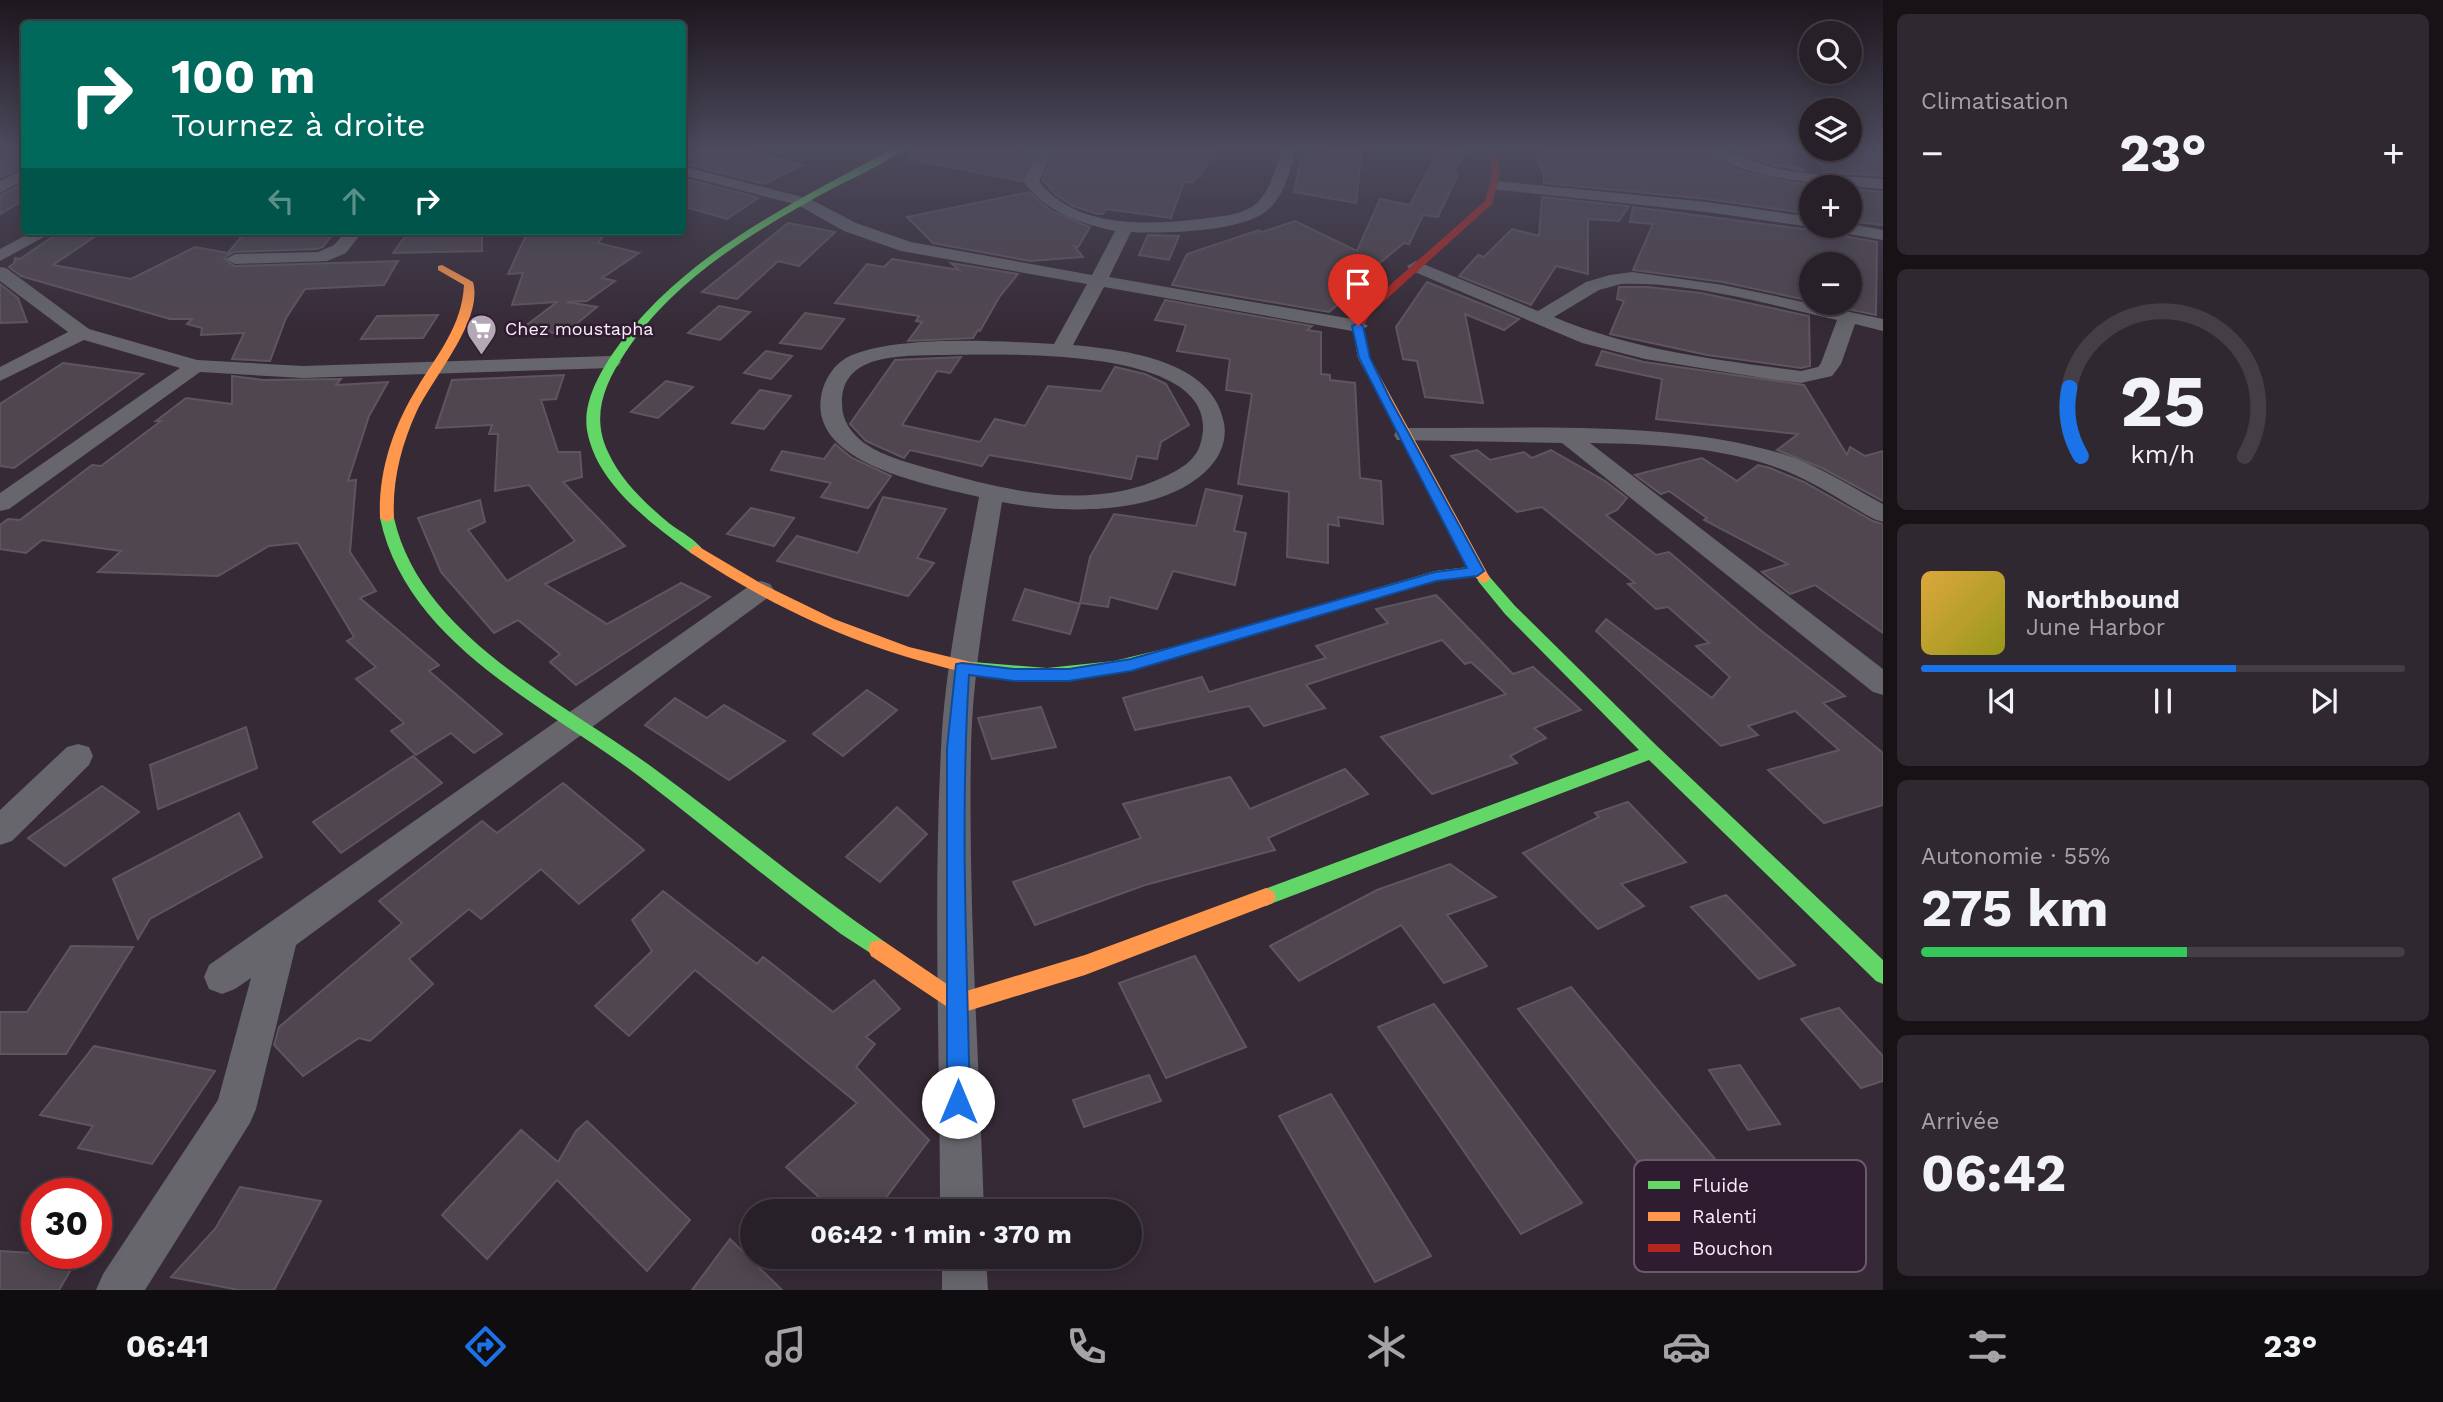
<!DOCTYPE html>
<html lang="fr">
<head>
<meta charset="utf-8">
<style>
  body { margin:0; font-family:"Work Sans",sans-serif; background:#302830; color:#f1f3f6; height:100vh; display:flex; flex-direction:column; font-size:26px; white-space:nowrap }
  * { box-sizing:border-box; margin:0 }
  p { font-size:23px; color:#a5a3a8 }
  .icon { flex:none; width:38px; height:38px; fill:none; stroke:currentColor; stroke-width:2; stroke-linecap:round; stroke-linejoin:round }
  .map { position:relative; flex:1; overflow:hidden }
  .details { display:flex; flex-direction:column; gap:14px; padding:14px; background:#161216; width:560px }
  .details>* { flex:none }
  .banner { position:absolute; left:21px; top:21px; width:665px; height:214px; border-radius:7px; box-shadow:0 4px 18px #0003,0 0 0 2px #443e45; background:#00695c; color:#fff; overflow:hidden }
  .buttons { position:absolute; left:1799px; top:21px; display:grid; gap:14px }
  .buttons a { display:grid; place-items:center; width:63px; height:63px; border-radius:50%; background:#282028; box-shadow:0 4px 18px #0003,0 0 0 2px #443e45; font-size:35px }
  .speed { position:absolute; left:21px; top:1178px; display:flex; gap:14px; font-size:35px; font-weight:700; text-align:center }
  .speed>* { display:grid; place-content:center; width:91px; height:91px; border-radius:50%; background:#282028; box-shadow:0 4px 18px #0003,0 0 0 2px #443e45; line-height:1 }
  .speed .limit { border:10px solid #d22; background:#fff; color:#111 }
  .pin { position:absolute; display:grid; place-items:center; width:60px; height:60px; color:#fff; margin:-72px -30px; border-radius:50% 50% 50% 0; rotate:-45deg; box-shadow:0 0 7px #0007 }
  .pin .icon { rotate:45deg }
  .me { position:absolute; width:77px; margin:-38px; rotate:0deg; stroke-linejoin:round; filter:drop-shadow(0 0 5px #0008) }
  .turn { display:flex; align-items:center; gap:24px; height:147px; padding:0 35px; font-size:32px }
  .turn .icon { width:91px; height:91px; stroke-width:2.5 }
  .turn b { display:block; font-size:49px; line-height:60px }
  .lanes { display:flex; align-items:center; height:66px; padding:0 35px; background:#0003; justify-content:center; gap:35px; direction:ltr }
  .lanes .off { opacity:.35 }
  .big { font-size:52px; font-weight:700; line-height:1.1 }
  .details .tile { flex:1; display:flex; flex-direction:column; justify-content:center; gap:10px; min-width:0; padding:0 24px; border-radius:10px; background:#302830 }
  .details .dial { align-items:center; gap:0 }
  .dial svg { height:182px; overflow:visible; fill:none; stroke:#443e45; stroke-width:7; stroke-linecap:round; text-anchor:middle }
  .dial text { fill:#f1f3f6; stroke:none }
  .song { display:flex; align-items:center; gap:21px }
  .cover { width:84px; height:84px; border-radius:10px; background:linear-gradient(135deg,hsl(40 70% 55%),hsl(60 70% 35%)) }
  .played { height:7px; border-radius:4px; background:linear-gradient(90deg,#1a73e8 65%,#443e45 65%) }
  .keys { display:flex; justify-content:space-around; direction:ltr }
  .heat { display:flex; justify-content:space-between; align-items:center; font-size:38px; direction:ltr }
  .charge { height:10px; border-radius:5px; background:linear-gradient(90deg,#34c759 55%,#443e45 0) }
  .trip { position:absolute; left:740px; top:1199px; width:402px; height:70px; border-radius:35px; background:#282028; box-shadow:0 4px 18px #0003,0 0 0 2px #443e45; font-weight:700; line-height:70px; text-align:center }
  .tab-bar { display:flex; height:112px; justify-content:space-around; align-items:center; background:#100d10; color:#a5a3a8 }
  .tab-bar .icon { width:49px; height:49px }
  .tab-bar .current { color:#1a73e8 }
  .tab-bar b { font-size:32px; color:#f1f3f6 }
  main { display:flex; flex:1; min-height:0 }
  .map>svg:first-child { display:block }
  .building { fill:#4f464f; stroke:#5f555f; stroke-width:2 }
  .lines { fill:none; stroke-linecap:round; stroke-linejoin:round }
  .street { fill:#66666c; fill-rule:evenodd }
  .fast { fill:#63d668; fill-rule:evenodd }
  .slow { fill:#ff974d; fill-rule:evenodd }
  .jam { fill:#b3261e; fill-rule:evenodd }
  .route { fill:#1a73e8; stroke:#114b97; stroke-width:2 }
  .labels { text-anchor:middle; stroke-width:5; stroke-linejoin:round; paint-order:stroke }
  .far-poi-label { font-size:18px; fill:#f9ecf9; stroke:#301c30; text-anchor:start }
  .key { fill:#301c30; stroke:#6c5a6c; stroke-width:2 }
  .key-label { font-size:19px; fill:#f9ecf9 }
</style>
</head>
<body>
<main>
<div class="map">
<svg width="1883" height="1290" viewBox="0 0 1883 1290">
  <rect width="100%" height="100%" fill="#362a36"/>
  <g class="building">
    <path d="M20 148H24V166L0 178V159Z"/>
    <path d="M682 148H738L802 165 764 184 682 163Z"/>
    <path d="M914 148H1041L1034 155 1021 181 910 159Z"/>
    <path d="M1065 148H1217L1199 177H1196L1193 183 1184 182 1171 218 1106 209 1103 214H1098L1073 206 1056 195 1049 188 1055 187 1047 185 1042 180 1051 160Z"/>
    <path d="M1327 148H1362L1356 203 1294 192 1301 158 1311 159 1313 153 1325 154Z"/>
    <path d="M1440 148H1467L1453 173 1458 174 1438 217 1423 215 1409 244 1404 243 1347 290 1353 292 1329 312 1172 285 1187 254 1259 230 1262 232 1295 221 1357 251 1380 199 1410 205Z"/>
    <path d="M1538 148H1702L1719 161 1740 171 1789 182 1834 187H1811V214L1707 199 1544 183V175L1536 156H1542Z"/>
    <path d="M1726 148H1754L1806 171 1774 165Z"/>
    <path d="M1806 148 1883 155V176L1826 172Z"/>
    <path d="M682 178 749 195 758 198 727 219 682 206Z"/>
    <path d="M24 183V200L0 214V195Z"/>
    <path d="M1850 189 1883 192V225L1850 221Z"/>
    <path d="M1029 192 1051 211 1090 227 1078 247 1074 246 1083 257 1030 261 933 243 907 217Z"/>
    <path d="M1542 197 1629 206 1619 221 1588 219V274L1556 266 1531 305 1459 276 1478 255 1484 257 1512 229 1539 236Z"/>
    <path d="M1633 207 1811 230 1822 226 1832 234 1877 242 1876 315 1819 303H1850V264H1811V301L1723 282 1633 270 1653 224 1630 222Z"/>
    <path d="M788 223 835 232 799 266 778 261 737 299 702 292Z"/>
    <path d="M61 231H103L53 265 131 279 195 247 228 253 246 231H335L323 247 317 249 234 252 224 258 234 266 398 261 384 285 305 289 286 318 270 361 232 359 244 333 201 335 202 328 187 324 192 319H170L21 276 9 267 14 263 15 258 20 259Z"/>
    <path d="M409 231H482V251L393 253Z"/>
    <path d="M528 231H607L598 243 639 253 602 278 615 281 587 301 567 302 597 307 563 335 524 327 557 302 512 305 523 273 508 274Z"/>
    <path d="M1148 235 1179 236 1169 260 1139 255Z"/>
    <path d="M892 259 959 270 951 263 1018 274 1000 296 980 331 978 330 973 338 908 341 922 322 916 321 919 316 835 303 867 264 884 267Z"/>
    <path d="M1427 282 1519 319 1504 330 1465 314 1483 403 1425 397 1417 361 1403 359 1396 327Z"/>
    <path d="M0 284 18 298 27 322 0 323Z"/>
    <path d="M1619 287H1647L1701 293 1809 316 1810 366 1801 368 1707 355 1610 334 1624 301 1617 299Z"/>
    <path d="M1165 300 1312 326 1307 330 1321 332V374L1330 375V380L1355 383 1360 478 1381 481 1383 524 1338 517 1339 526 1328 524V563L1287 557 1289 492 1238 484 1252 394 1226 390 1230 359 1177 351 1186 325 1155 320Z"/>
    <path d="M719 306 750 312 720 340 688 333Z"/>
    <path d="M805 313 844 319 821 349 780 343Z"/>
    <path d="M438 315 423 338 361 339 377 316Z"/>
    <path d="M766 351 792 356 771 379 744 373Z"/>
    <path d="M1602 351 1644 362 1804 385 1847 455 1850 447 1865 456 1883 451V501L1822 468 1777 450 1798 434 1656 419 1662 379 1596 365Z"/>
    <path d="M961 357 950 373 937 371 902 425 980 442 995 419 1025 426 1048 386 1101 391 1115 367 1145 374 1166 384 1189 425 1161 442 1157 459 1137 456 1131 479 989 455 982 466 910 450 904 458 866 441 850 424 895 360Z"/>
    <path d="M63 363 143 374 14 468 0 466V404Z"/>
    <path d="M564 375 556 399 541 400 558 452H580L582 477 563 482 625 546 545 584 607 624 681 583 710 597 576 685 550 662 560 654 518 620 494 633 441 572 418 518 480 500 485 522 468 530 507 581 575 541 529 485 495 491 498 434H489L492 425 436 428 452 380Z"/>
    <path d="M232 376 263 380 341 379 336 385 388 382 369 416 348 481 356 480 350 552 376 591 360 598 439 665 429 671 502 734 474 753 451 733 416 755 391 731 404 723 356 679 376 667 347 641 354 637 298 543 269 546 218 576 98 572 121 551 42 540 26 553 0 549V525L8 519 20 520 92 465 101 466 161 421H156L186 398 232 404Z"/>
    <path d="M666 381 693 387 658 418 631 412Z"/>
    <path d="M760 390 791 396 764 429 732 423Z"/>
    <path d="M835 444 852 458 891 476 868 508 821 497 831 483 771 470 782 451 824 459Z"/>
    <path d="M1477 450 1490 460 1524 452 1532 458 1551 450 1605 481 1627 498 1617 510 1606 515 1656 555 1669 552 1759 629 1845 696 1823 703 1883 753V805L1824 823 1768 770 1839 750 1795 711 1748 726 1758 735 1721 746 1596 631 1606 619 1712 698 1730 677 1696 646 1709 643 1668 607 1656 609 1628 584 1635 583 1542 507 1517 512 1451 456Z"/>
    <path d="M1702 458 1737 481 1758 465 1770 468 1804 482 1873 521 1883 524V633L1815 585 1790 594 1762 572 1788 564 1704 520 1707 518 1669 491 1661 494 1635 475Z"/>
    <path d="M1206 489 1242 496 1234 531 1246 533 1235 585 1173 571 1157 609 1110 597 1108 607 1080 603 1090 557 1114 514 1196 526Z"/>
    <path d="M883 497 946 509 917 558 934 563 908 596 777 561 797 536 858 553Z"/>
    <path d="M751 508 794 518 774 546 727 534Z"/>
    <path d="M1025 589 1080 604 1070 634 1013 620Z"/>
    <path d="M1436 595 1513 674 1533 667 1581 710 1534 728 1546 738 1510 756 1517 763 1432 794 1381 737 1506 694 1471 662 1465 664 1442 640 1306 685 1325 708 1264 726 1249 706 1135 730 1123 698 1202 677 1209 692 1326 658 1316 646 1388 623 1376 609Z"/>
    <path d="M867 690 897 710 843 756 813 734Z"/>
    <path d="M675 698 707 718 724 705 785 741 729 780 645 725Z"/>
    <path d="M1041 707 1056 747 992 759 978 718Z"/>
    <path d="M246 727 257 768 158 809 150 765Z"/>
    <path d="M413 756 442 783 341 853 313 822Z"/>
    <path d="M1345 769 1368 794 1268 838 1275 850 1145 885 1035 925 1013 882 1141 838 1123 804 1230 777 1250 809Z"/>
    <path d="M563 783 644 850 579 904 541 869 481 919 469 909 409 959 433 984 370 1041 359 1038 303 1076 274 1045 279 1027 402 923 379 901 482 821 497 833Z"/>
    <path d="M102 786 139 812 65 866 28 838Z"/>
    <path d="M1628 802 1686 862 1621 884 1644 906 1598 929 1523 853 1599 817 1595 813Z"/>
    <path d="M897 807 927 834 880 882 846 857Z"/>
    <path d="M239 813 262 857 150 919 138 939 113 879Z"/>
    <path d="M1450 864 1496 897 1447 915 1487 966 1444 983 1401 925 1299 981 1270 946 1377 890Z"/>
    <path d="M663 891 757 964 763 957 833 1012 874 980 900 1009 866 1037 875 1044 856 1067 929 1140 876 1211H834L786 1167 857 1103 695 970 629 1036 595 1006 652 951 632 920Z"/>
    <path d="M1726 895 1795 965 1759 979 1691 907Z"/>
    <path d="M71 946 133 947 66 1054H0V1012H27Z"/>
    <path d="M1195 956 1246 1047 1166 1078 1119 983Z"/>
    <path d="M1571 987 1715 1159 1657 1186 1518 1009Z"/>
    <path d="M1434 1004 1582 1203 1521 1234 1378 1027Z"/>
    <path d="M1839 1008 1883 1056V1081L1861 1088 1801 1019Z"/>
    <path d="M94 1046 215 1071 152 1164 78 1148 93 1126 40 1115Z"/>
    <path d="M1740 1065 1780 1124 1748 1130 1709 1070Z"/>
    <path d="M1149 1075 1161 1101 1084 1127 1073 1100Z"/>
    <path d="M1331 1094 1431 1256 1375 1282 1279 1116Z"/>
    <path d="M587 1121 690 1220 647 1271 557 1180 487 1259 442 1215 521 1130 558 1162 576 1131Z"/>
    <path d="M240 1187 321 1201 274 1290H239L171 1277 215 1229Z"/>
    <path d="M730 1239 782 1290H692Z"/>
    <path d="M0 1251 79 1256 59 1290H0Z"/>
  </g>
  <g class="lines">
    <g class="street">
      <path d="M1045 148H1062L1049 158 1039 181C1075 229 1148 225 1201 219 1218 216 1239 216 1253 206 1271 193 1275 168 1282 148H1296C1290 169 1286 192 1270 208 1247 232 1163 234 1131 232L1109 277 1358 320 1368 326 1358 332 1104 287 1073 345C1125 350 1213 360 1224 423 1227 439 1221 455 1210 467 1164 517 1062 514 1002 502 989 584 973 666 971 749 968 903 979 1057 984 1211H940C940 1057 933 902 941 749 945 664 964 580 979 497 931 485 810 465 821 397 824 379 835 362 852 355 902 335 999 341 1054 344L1087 284 901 251 844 231 798 205 682 175V166L810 199 856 223 911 242 1092 275 1115 231C1079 223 1045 212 1023 181L1036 156ZM938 355C992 355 1233 342 1200 445 1195 461 1180 469 1166 476 1095 511 1010 492 938 471 913 464 886 458 864 443 850 432 842 420 842 403 841 353 903 356 938 355Z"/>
      <path d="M1705 148C1733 148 1756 165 1784 170 1816 176 1850 176 1883 179V189C1836 184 1740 182 1705 148Z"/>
      <path d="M24 169V180L0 193V181Z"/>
      <path d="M1497 181 1707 202 1811 217V226H1816L1811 227 1707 212 1491 189 1489 186Z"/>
      <path d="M1850 224 1883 230V240L1832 231 1824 226Z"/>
      <path d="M34 231H55L0 261V249Z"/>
      <path d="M346 231H363L346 253 327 261 235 264 226 259 235 254 318 252 334 245Z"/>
      <path d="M1416 261 1538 311 1586 282 1610 275 1632 272 1723 285 1883 319V331L1855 324 1841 364 1832 376 1801 383 1769 379 1645 359 1582 343 1410 270 1407 266ZM1621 284C1688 281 1771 305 1837 320L1821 363 1818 367 1801 371C1717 360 1632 350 1554 317L1599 290Z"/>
      <path d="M0 267 6 268 89 329 197 360 303 366 611 356 618 358 621 362 618 366 611 368 303 378 200 372 9 509 0 511V493L180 368 84 340 0 381V367L68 332 0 281Z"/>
      <path d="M1405 428C1525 429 1668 419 1783 454 1818 465 1850 486 1883 504V522L1874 519C1848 505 1822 487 1795 475 1733 447 1657 444 1590 443L1883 669V695L1873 692 1562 443 1397 440 1394 435 1397 430Z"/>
      <path d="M761 581 770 584 774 590 770 596 296 945 256 1109 250 1123 145 1290H96L103 1274 218 1100 251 978 235 989 222 994 209 989 204 977 209 965 752 584Z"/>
      <path d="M78 744 89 747 93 756 89 765 12 841 0 845V810L67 747Z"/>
      <path d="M942 1256H986L988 1290H942Z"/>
    </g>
    <g class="fast">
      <path d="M894 148H905C882 166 852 178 826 192 751 233 673 280 625 353 604 385 591 416 608 452 621 481 646 504 670 524 681 532 695 539 703 550L696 555 691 553C651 523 596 484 587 430 583 404 597 378 611 356 679 256 791 204 894 148Z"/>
      <path d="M387 514 394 518C421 637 561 700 652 767 730 824 805 887 885 942L888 949 885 956 878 958 841 934C773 884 708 829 640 777 547 706 407 645 380 518Z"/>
      <path d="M1477 566 1482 568 1483 573 1488 575 1515 606 1658 747 1883 960V984L1876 981 1649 760 1273 903 1266 906 1259 903 1256 897 1259 891 1639 750 1505 614 1478 581 1477 576 1435 581C1379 597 1322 613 1266 631 1178 658 1088 688 994 676 984 675 971 676 965 668L973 662 1047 668 1114 661 1180 645 1435 571Z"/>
    </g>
    <g class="slow">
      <path d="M442 265 473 282C484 320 432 378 416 413 401 446 392 482 394 518L387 522 380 518C378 472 393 427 417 388 437 355 462 326 464 285L438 270V266Z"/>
      <path d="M1362 345 1368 348 1370 358 1490 578 1488 581 1483 583 1476 578 1358 358 1356 348Z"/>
      <path d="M696 545 762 584 834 619 909 647 979 664 981 668 973 674C872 653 777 611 691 553L689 550Z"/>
      <path d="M1266 888 1273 891 1276 897 1273 903 1085 975 958 1014 871 956 868 949 871 942 878 940 885 942 960 993 1085 955Z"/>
    </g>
    <path class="jam" d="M1488 148H1496L1500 175 1492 204 1372 312 1363 326 1368 348 1358 350 1353 326 1364 308 1485 201 1492 175Z"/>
  </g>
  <linearGradient id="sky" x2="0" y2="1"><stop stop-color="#1e171e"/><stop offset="0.45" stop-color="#4c4a5d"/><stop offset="1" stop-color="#4c4a5d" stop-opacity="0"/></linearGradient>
  <rect width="1883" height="329" fill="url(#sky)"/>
  <path class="route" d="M1358 323 1363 326 1370 358 1390 399 1484 571 1477 576 1436 581 1131 671 1069 681H1014L969 675C960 818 967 960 970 1102L967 1111 958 1114 950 1111 947 1102V748L956 664 962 663 1014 669H1069L1131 659 1435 572 1467 568 1359 358 1352 326Z"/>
  <defs>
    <symbol id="supermarket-pin" viewBox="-11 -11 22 30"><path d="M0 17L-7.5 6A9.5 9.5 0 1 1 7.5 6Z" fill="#b5a8b5" stroke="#301c30"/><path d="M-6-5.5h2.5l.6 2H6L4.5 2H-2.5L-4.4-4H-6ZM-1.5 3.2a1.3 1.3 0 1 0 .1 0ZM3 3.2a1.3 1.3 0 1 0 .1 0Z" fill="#fff"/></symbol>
  </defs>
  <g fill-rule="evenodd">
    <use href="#supermarket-pin" x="464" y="312" width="35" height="47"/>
  </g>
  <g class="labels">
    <g class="far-poi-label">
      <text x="505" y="335">Chez moustapha</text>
    </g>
  </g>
  <rect x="1634" y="1160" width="232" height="112" rx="10" class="key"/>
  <rect x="1648" y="1181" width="32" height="8" fill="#63d668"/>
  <rect x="1648" y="1212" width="32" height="9" fill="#ff974d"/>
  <rect x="1648" y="1244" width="32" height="8" fill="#b3261e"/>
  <g class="key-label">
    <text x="1692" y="1192">Fluide</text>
    <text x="1692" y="1223">Ralenti</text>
    <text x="1692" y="1255">Bouchon</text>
  </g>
</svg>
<div class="buttons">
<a><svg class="icon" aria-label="search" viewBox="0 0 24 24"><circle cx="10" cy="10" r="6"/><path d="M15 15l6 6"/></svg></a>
<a><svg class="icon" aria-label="layers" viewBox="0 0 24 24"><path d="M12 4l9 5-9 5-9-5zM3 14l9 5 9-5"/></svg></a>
<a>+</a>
<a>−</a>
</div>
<div class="speed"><div class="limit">30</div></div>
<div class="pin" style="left:1358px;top:326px;background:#d93025"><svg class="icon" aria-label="arrive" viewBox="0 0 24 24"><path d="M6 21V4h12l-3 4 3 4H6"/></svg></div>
<svg class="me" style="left:958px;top:1102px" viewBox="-20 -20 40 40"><circle r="19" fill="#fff"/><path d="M0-13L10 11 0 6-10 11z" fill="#1a73e8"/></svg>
<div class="trip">06:42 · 1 min · 370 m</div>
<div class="banner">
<div class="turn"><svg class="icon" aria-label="right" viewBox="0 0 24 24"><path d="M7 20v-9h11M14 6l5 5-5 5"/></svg><div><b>100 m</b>Tournez à droite</div></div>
<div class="lanes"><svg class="icon off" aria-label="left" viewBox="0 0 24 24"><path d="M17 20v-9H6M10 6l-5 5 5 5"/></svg><svg class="icon off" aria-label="ahead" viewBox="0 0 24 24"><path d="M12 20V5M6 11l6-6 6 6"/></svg><svg class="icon" aria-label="right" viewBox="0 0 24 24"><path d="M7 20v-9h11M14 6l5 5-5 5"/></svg></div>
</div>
</div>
<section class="details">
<div class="tile"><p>Climatisation</p>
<div class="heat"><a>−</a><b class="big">23°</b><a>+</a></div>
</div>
<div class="tile dial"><svg viewBox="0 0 100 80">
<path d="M14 69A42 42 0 1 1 86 69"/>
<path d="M14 69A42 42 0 0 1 9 39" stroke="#1a73e8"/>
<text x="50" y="56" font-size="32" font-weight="700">25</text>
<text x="50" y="72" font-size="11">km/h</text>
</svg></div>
<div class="tile">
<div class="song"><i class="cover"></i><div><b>Northbound</b><p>June Harbor</p></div></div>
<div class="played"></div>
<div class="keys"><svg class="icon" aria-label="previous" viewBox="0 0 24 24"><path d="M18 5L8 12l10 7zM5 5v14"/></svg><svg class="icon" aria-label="pause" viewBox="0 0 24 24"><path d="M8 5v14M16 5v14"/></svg><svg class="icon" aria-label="next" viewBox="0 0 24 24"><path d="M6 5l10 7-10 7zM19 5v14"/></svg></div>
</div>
<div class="tile"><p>Autonomie · 55%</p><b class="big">275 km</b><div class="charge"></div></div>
<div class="tile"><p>Arrivée</p><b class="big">06:42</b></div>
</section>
</main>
<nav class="tab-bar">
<b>06:41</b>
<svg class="icon current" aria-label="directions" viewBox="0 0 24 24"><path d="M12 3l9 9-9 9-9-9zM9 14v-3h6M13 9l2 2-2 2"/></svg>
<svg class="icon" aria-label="music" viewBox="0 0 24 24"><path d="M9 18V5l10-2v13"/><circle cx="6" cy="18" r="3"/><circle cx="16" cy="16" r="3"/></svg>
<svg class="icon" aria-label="phone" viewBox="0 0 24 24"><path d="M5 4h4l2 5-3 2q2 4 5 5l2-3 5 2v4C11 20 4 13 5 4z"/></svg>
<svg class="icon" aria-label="climate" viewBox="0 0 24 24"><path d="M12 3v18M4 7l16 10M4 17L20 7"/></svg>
<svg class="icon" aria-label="car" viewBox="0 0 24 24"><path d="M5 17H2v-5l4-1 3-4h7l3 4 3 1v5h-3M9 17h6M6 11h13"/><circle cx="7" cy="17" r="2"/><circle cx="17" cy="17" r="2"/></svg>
<svg class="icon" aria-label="filters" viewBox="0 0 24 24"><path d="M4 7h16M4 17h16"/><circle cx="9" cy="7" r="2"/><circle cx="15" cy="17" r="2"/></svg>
<b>23°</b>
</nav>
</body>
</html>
